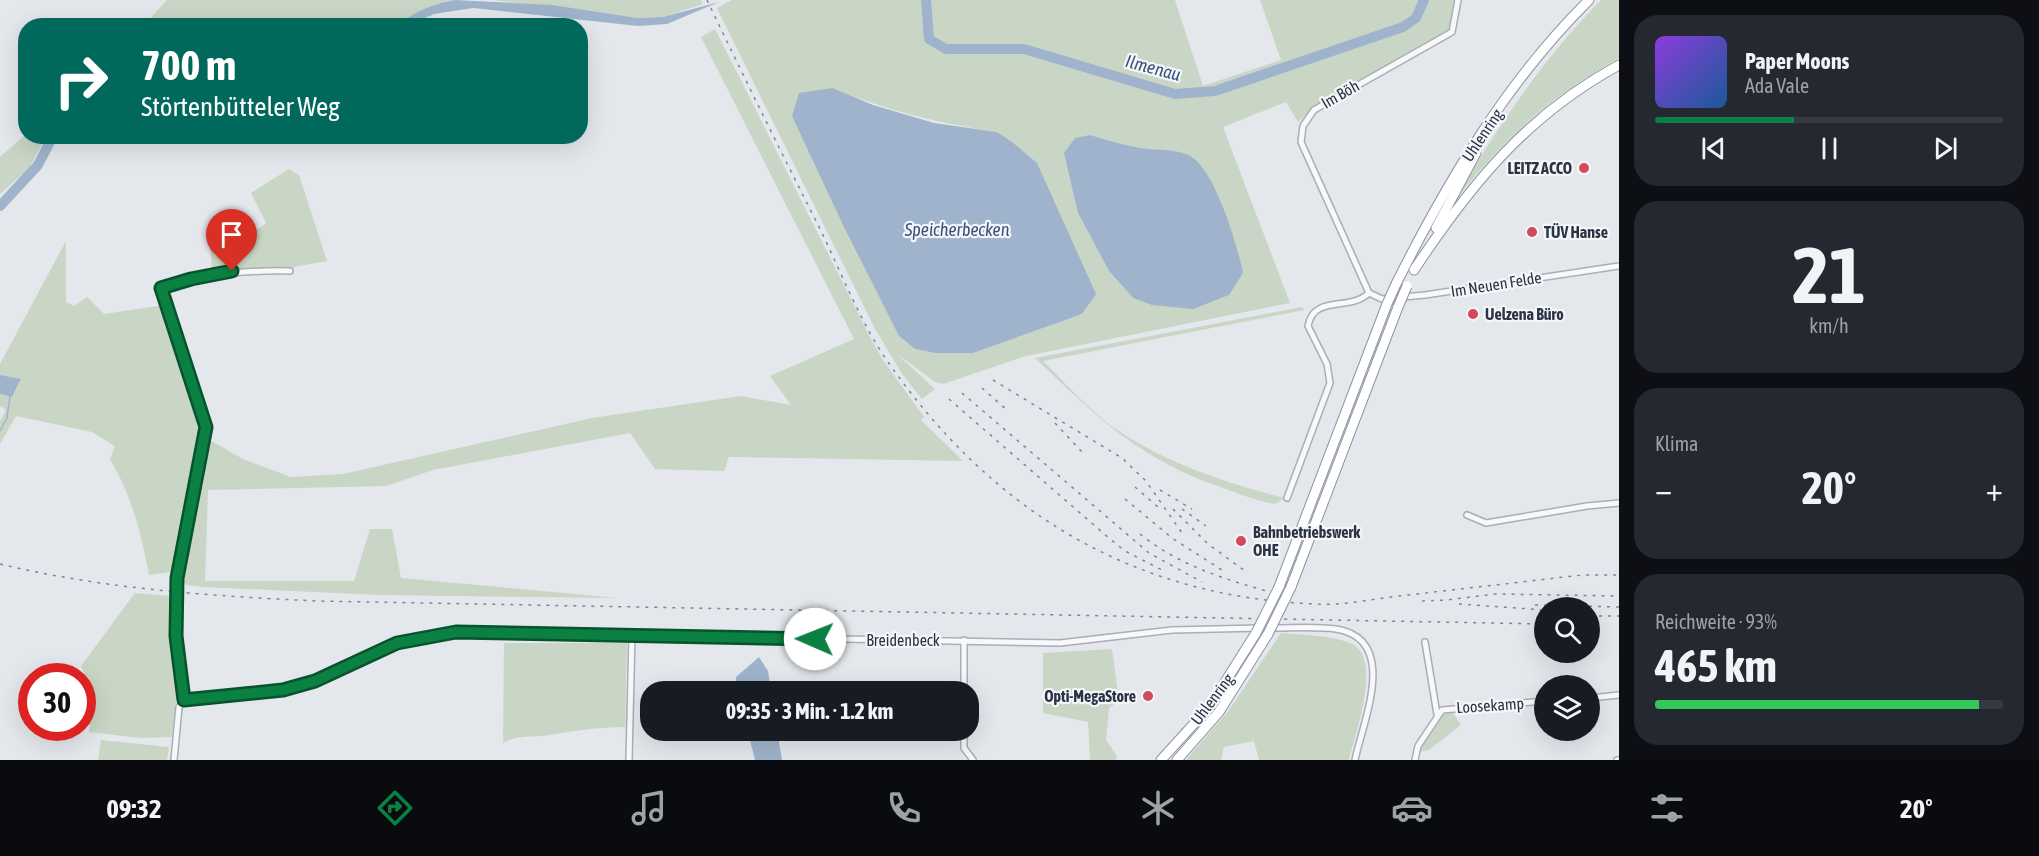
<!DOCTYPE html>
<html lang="de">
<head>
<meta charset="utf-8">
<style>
  body { margin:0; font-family:"Asap Condensed",sans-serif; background:#242831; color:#f1f3f6; height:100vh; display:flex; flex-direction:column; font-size:22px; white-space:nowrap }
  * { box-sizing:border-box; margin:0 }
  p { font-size:20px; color:#9ea1a6 }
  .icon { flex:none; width:33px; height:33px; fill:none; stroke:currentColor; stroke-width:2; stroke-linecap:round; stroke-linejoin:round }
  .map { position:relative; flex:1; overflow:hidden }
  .sheet { display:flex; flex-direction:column; gap:15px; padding:15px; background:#0d0f14; width:420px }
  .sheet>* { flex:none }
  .hud { position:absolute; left:18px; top:18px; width:570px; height:126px; border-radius:24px; box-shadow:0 6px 24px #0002; background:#00695c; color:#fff; overflow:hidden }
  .controls { position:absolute; left:1534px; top:597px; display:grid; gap:12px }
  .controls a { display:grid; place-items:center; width:66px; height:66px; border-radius:50%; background:#171b24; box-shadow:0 6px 24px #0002; font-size:30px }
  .speed { position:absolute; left:18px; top:663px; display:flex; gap:12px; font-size:30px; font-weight:700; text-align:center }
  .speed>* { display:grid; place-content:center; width:78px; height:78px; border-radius:50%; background:#171b24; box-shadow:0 6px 24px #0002; line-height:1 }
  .speed .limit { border:9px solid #d22; background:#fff; color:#111 }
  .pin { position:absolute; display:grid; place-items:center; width:51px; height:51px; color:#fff; margin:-62px -26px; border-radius:50% 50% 50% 0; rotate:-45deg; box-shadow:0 0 6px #0007 }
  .pin .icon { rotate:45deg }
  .me { position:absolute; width:66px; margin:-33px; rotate:271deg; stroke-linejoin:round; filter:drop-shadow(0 0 4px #0008) }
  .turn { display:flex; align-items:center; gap:21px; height:126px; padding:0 24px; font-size:27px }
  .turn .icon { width:78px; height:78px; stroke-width:2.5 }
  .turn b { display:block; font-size:42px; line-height:51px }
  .big { font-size:45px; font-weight:700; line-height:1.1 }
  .sheet .widget { flex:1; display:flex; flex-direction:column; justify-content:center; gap:9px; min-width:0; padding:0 21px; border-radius:24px; background:#242831 }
  .sheet .dial { align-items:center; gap:0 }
  .dial b { font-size:78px; line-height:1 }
  .song { display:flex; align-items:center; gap:18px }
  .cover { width:72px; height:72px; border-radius:9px; background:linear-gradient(135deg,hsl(270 70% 55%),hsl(210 70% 35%)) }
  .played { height:6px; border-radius:3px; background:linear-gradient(90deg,#0b8043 40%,#363941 40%) }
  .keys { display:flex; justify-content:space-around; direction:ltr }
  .heat { display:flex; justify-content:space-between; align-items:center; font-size:33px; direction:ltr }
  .charge { height:9px; border-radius:4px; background:linear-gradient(90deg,#34c759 93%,#363941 0) }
  .trip { position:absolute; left:640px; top:681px; width:339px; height:60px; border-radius:24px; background:#171b24; box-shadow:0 6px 24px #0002; font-weight:700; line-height:60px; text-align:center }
  .tab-bar { display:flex; height:96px; justify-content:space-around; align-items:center; background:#090b0e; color:#9ea1a6 }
  .tab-bar .icon { width:42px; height:42px }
  .tab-bar .current { color:#0b8043 }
  .tab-bar b { font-size:27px; color:#f1f3f6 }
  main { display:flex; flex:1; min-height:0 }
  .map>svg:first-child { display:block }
  .green { fill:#c9d6c5; fill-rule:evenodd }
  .water { fill:#9fb4cc }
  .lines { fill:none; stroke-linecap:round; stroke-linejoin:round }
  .stream { stroke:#9fb4cc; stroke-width:1.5 }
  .river { stroke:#9fb4cc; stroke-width:10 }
  .street-casing { stroke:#a9aeb7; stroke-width:8 }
  .highway-casing { stroke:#8b94a3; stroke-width:11 }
  .street { stroke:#f7f8fa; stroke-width:5 }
  .highway { stroke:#fff; stroke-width:9 }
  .rail { stroke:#7d8696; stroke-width:1.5; stroke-dasharray:3 6; stroke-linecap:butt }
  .highway-bridge-casing { stroke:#8b94a3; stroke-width:11; stroke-linecap:butt }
  .highway-bridge { stroke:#fff; stroke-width:9 }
  .route-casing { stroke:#07532c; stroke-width:15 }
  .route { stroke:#0b8043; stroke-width:10 }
  .poi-dot { fill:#d1495b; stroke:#f4f6f9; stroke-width:2 }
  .labels { text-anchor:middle; stroke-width:4.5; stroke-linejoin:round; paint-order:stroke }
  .street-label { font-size:16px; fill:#2b3445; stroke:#f4f6f9 }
  .poi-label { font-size:16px; font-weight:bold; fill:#2b3445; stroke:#f4f6f9; text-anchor:start }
  .water-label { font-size:18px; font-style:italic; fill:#34527a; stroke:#f4f6f9 }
</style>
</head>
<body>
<main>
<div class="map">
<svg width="1619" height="760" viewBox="0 0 1619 760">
  <rect width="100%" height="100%" fill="#e4e7ec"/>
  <g class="green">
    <path d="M167 0H455C434 3 414 12 398 25L214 26C191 20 167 25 143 26Z"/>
    <path d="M492 0H701L703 4 663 17 637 18Z"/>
    <path d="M732 0H1175L1203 86 1281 60 1260 0H1455L1450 30 1319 104 1298 122 1286 102 1223 127 1290 303 1026 356 943 384 935 382 896 353 935 389 922 399 902 374 874 327 717 8ZM833 88C887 111 939 123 997 132L1084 270 1095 294 1082 314 1054 323 935 353 915 349 899 336ZM1090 135 1136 148 1188 154 1133 298 1109 271 1078 213Z"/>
    <path d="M1601 0H1619V58C1549 97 1502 140 1453 203 1496 129 1541 61 1601 0Z"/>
    <path d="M715 29 870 337 883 360 924 417 921 420 963 461 729 457 724 471 655 469 630 433 433 470 386 486 208 490 205 581H354L370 529H392L401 578 618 598 378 595 204 587 187 585 171 572 149 575C141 533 132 496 110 459L115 446 92 432 16 416 0 444V421L6 410 0 406V394L12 397 21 380 0 375V364L66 241V302L74 306 87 297 104 314 164 305 203 427 201 435 243 459 291 477 343 474 592 418 741 396 791 405 770 376 854 339 701 37Z"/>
    <path d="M25 135 46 137 29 168 0 194V157Z"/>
    <path d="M289 169 299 175 327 261 288 268 212 271 209 230H222L245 239 266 223 251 193Z"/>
    <path d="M1302 307 1304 310 1043 361C1064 382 1087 407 1110 425 1162 462 1223 482 1284 498L1275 504C1258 501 1242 495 1226 489 1141 461 1098 418 1035 358Z"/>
    <path d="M135 593 171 596 176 699 172 737 140 738 89 732 93 694 81 666Z"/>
    <path d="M1281 633C1303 635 1329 635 1350 643 1384 656 1355 734 1349 760H1259L1254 741 1224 747 1221 760H1186L1229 710Z"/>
    <path d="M504 643H627L625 727C598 727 575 731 549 735 532 738 519 734 503 743Z"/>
    <path d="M1112 649 1119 700 1109 708 1106 740 1117 756 1116 760H1090L1088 722 1043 713V653Z"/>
    <path d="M1452 712 1461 725 1429 750 1418 752 1441 715Z"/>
    <path d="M101 740 169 747 167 760H98Z"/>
  </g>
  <g class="water">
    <path d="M455 0 552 5 637 18 663 17 719 2 667 24 638 26 473 8 434 14 409 25H398C413 12 435 3 455 0Z"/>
    <path d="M833 88 873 105 934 123 997 132 1012 142 1037 163 1096 294 1082 314 973 353H935L915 349 899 336 843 225 792 116 799 93Z"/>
    <path d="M1090 135C1105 139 1120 144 1135 147 1152 151 1171 148 1186 154 1214 163 1238 247 1243 273L1229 295 1193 309 1152 305 1133 298 1109 271 1078 213 1064 153 1075 138Z"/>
    <path d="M0 375 21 379 12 397 0 394Z"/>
    <path d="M759 657 768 671 771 691H736V677Z"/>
    <path d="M743 731H777L782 760H755L749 736Z"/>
  </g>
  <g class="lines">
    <path class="stream" d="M0 431 7 418 10 396"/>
    <g class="river">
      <path d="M926 0 929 39 946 49H1024L1175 94 1215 91 1403 27 1416 18 1424 0"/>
      <path d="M0 206 38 165 53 136"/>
    </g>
    <defs>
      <g id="street">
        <path d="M1369 293 1301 142 1303 126 1314 110 1452 32 1458 0"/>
        <path d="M1287 498 1330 383 1327 364 1308 326C1314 294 1349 312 1369 293L1382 299 1425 295 1619 266"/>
        <path d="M1467 515 1486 523 1587 506 1619 503"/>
        <path d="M1271 628C1292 628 1315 626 1336 629 1400 639 1363 721 1355 760"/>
        <path d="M964 640V692"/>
        <path d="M1425 642 1437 714"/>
        <path d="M1590 698 1619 695"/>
        <path d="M184 700 283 690 315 681 397 643 456 632 1060 643 1172 630 1259 628"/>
        <path d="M964 730V748L973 760"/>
        <path d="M174 760 179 707 184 700 176 636 177 578 206 427 161 289C204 274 244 270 290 271"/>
        <path d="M629 760 632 635"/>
        <path d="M1415 760 1418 746 1442 710 1545 701"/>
        <path d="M1617 760H1619"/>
      </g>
      <g id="highway">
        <path d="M1436 228 1476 153"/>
        <path d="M1414 270C1471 184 1527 115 1619 65"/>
        <path d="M1396 284C1447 182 1507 81 1589 0"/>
        <path d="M1279 587 1387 304"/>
        <path d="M1291 587 1398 307"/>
        <path d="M1161 760 1210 706 1256 633"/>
        <path d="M1177 760 1219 712 1268 634"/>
      </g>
    </defs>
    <use href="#street" class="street-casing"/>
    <use href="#highway" class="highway-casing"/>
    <use href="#street" class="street"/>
    <use href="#highway" class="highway"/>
    <g class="rail">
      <path d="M707 0C742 73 778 146 815 219 839 266 858 319 888 362 992 511 1132 597 1316 604 1343 606 1371 599 1399 596 1460 589 1521 582 1582 575H1619"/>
      <path d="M993 380 1122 458 1146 481 1182 533"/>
      <path d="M982 388 1007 410"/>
      <path d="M962 393 1149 553 1202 582"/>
      <path d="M949 399 1110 539 1125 551 1164 571"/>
      <path d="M1055 423 1082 452"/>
      <path d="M1135 487 1158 507"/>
      <path d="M1160 490 1192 509"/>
      <path d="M1125 499 1172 538 1225 572"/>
      <path d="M1173 509 1208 544 1245 571"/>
      <path d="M1182 509 1206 526"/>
      <path d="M1140 534C1178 565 1224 579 1270 592"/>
      <path d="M0 564C104 589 211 596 317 601L1545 624"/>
      <path d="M1422 601 1446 600 1496 594 1619 596"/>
      <path d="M1459 604 1545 610"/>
      <path d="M1535 605 1619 607"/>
      <path d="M1590 616H1619"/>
    </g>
    <defs>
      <g id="highway-bridge">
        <path d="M1387 304 1396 284"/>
        <path d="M1398 307 1407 286"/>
        <path d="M1256 633 1279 587"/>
        <path d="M1268 634 1291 587"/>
      </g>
    </defs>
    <use href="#highway-bridge" class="highway-bridge-casing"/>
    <use href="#highway-bridge" class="highway-bridge"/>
  </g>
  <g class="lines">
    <defs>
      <path id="route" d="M232 271 191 279 161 288 206 427 177 578 176 636 184 700 283 690 315 681 397 643 456 632 815 639"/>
    </defs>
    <use href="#route" class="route-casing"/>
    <use href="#route" class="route"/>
  </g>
  <g class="poi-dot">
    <circle cx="1584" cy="168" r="6"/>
    <circle cx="1532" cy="232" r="6"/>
    <circle cx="1473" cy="314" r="6"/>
    <circle cx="1241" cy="541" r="6"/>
    <circle cx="1148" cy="696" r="6"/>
  </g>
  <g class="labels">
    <g class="street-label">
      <text transform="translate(1340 94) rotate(-30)" y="6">Im Böh</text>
      <text transform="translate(1482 135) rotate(-56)" y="6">Uhlenring</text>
      <text transform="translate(1496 284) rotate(-9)" y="6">Im Neuen Felde</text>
      <text x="903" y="646">Breidenbeck</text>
      <text transform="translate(1212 699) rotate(-53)" y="6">Uhlenring</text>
      <text transform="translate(1490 705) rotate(-4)" y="6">Loosekamp</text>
    </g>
    <g class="poi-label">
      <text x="1572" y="174" text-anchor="end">LEITZ ACCO</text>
      <text x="1544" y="238">TÜV Hanse</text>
      <text x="1485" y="320">Uelzena Büro</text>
      <text x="1253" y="538">Bahnbetriebswerk<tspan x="1253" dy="18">OHE</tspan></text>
      <text x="1136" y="702" text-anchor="end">Opti-MegaStore</text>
    </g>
    <g class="water-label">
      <text transform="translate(1153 68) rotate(15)" y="6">Ilmenau</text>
      <text x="957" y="236">Speicherbecken</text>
    </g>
  </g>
</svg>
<div class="controls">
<a><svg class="icon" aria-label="search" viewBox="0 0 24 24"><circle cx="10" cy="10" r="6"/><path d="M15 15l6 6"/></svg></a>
<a><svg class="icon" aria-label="layers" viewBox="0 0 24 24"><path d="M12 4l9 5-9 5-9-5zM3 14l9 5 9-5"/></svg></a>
</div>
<div class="speed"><div class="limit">30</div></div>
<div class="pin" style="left:232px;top:271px;background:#d93025"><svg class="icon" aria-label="arrive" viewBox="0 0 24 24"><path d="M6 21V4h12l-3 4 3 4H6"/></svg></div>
<svg class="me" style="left:815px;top:639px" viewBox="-20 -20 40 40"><circle r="19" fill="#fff"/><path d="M0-13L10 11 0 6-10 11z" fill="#0b8043"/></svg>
<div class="trip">09:35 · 3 Min. · 1.2 km</div>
<div class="hud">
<div class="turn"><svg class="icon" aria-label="right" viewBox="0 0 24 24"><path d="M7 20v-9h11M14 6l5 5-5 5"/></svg><div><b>700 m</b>Störtenbütteler Weg</div></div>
</div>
</div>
<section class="sheet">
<div class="widget">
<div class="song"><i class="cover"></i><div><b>Paper Moons</b><p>Ada Vale</p></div></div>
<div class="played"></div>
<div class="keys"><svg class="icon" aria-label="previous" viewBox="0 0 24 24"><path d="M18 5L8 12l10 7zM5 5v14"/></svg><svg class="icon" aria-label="pause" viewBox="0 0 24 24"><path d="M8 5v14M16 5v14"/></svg><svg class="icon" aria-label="next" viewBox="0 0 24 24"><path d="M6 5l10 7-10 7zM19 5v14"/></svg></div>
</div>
<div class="widget dial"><b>21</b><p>km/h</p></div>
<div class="widget"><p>Klima</p>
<div class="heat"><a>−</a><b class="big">20°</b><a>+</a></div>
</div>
<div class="widget"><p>Reichweite · 93%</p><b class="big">465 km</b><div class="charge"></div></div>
</section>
</main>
<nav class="tab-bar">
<b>09:32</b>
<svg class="icon current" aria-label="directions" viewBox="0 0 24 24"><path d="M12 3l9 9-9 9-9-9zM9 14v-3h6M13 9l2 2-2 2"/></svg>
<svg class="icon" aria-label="music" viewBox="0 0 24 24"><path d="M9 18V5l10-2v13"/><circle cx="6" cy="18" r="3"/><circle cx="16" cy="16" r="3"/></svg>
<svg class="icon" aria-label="phone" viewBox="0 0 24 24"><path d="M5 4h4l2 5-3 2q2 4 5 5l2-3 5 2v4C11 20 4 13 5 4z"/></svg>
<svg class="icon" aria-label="climate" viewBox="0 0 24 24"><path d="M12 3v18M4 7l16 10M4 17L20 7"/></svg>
<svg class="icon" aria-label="car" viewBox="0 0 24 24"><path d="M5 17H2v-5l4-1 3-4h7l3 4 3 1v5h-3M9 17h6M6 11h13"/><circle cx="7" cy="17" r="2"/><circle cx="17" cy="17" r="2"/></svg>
<svg class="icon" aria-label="filters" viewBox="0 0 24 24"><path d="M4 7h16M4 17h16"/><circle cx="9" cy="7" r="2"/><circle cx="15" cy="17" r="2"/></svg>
<b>20°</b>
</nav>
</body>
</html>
